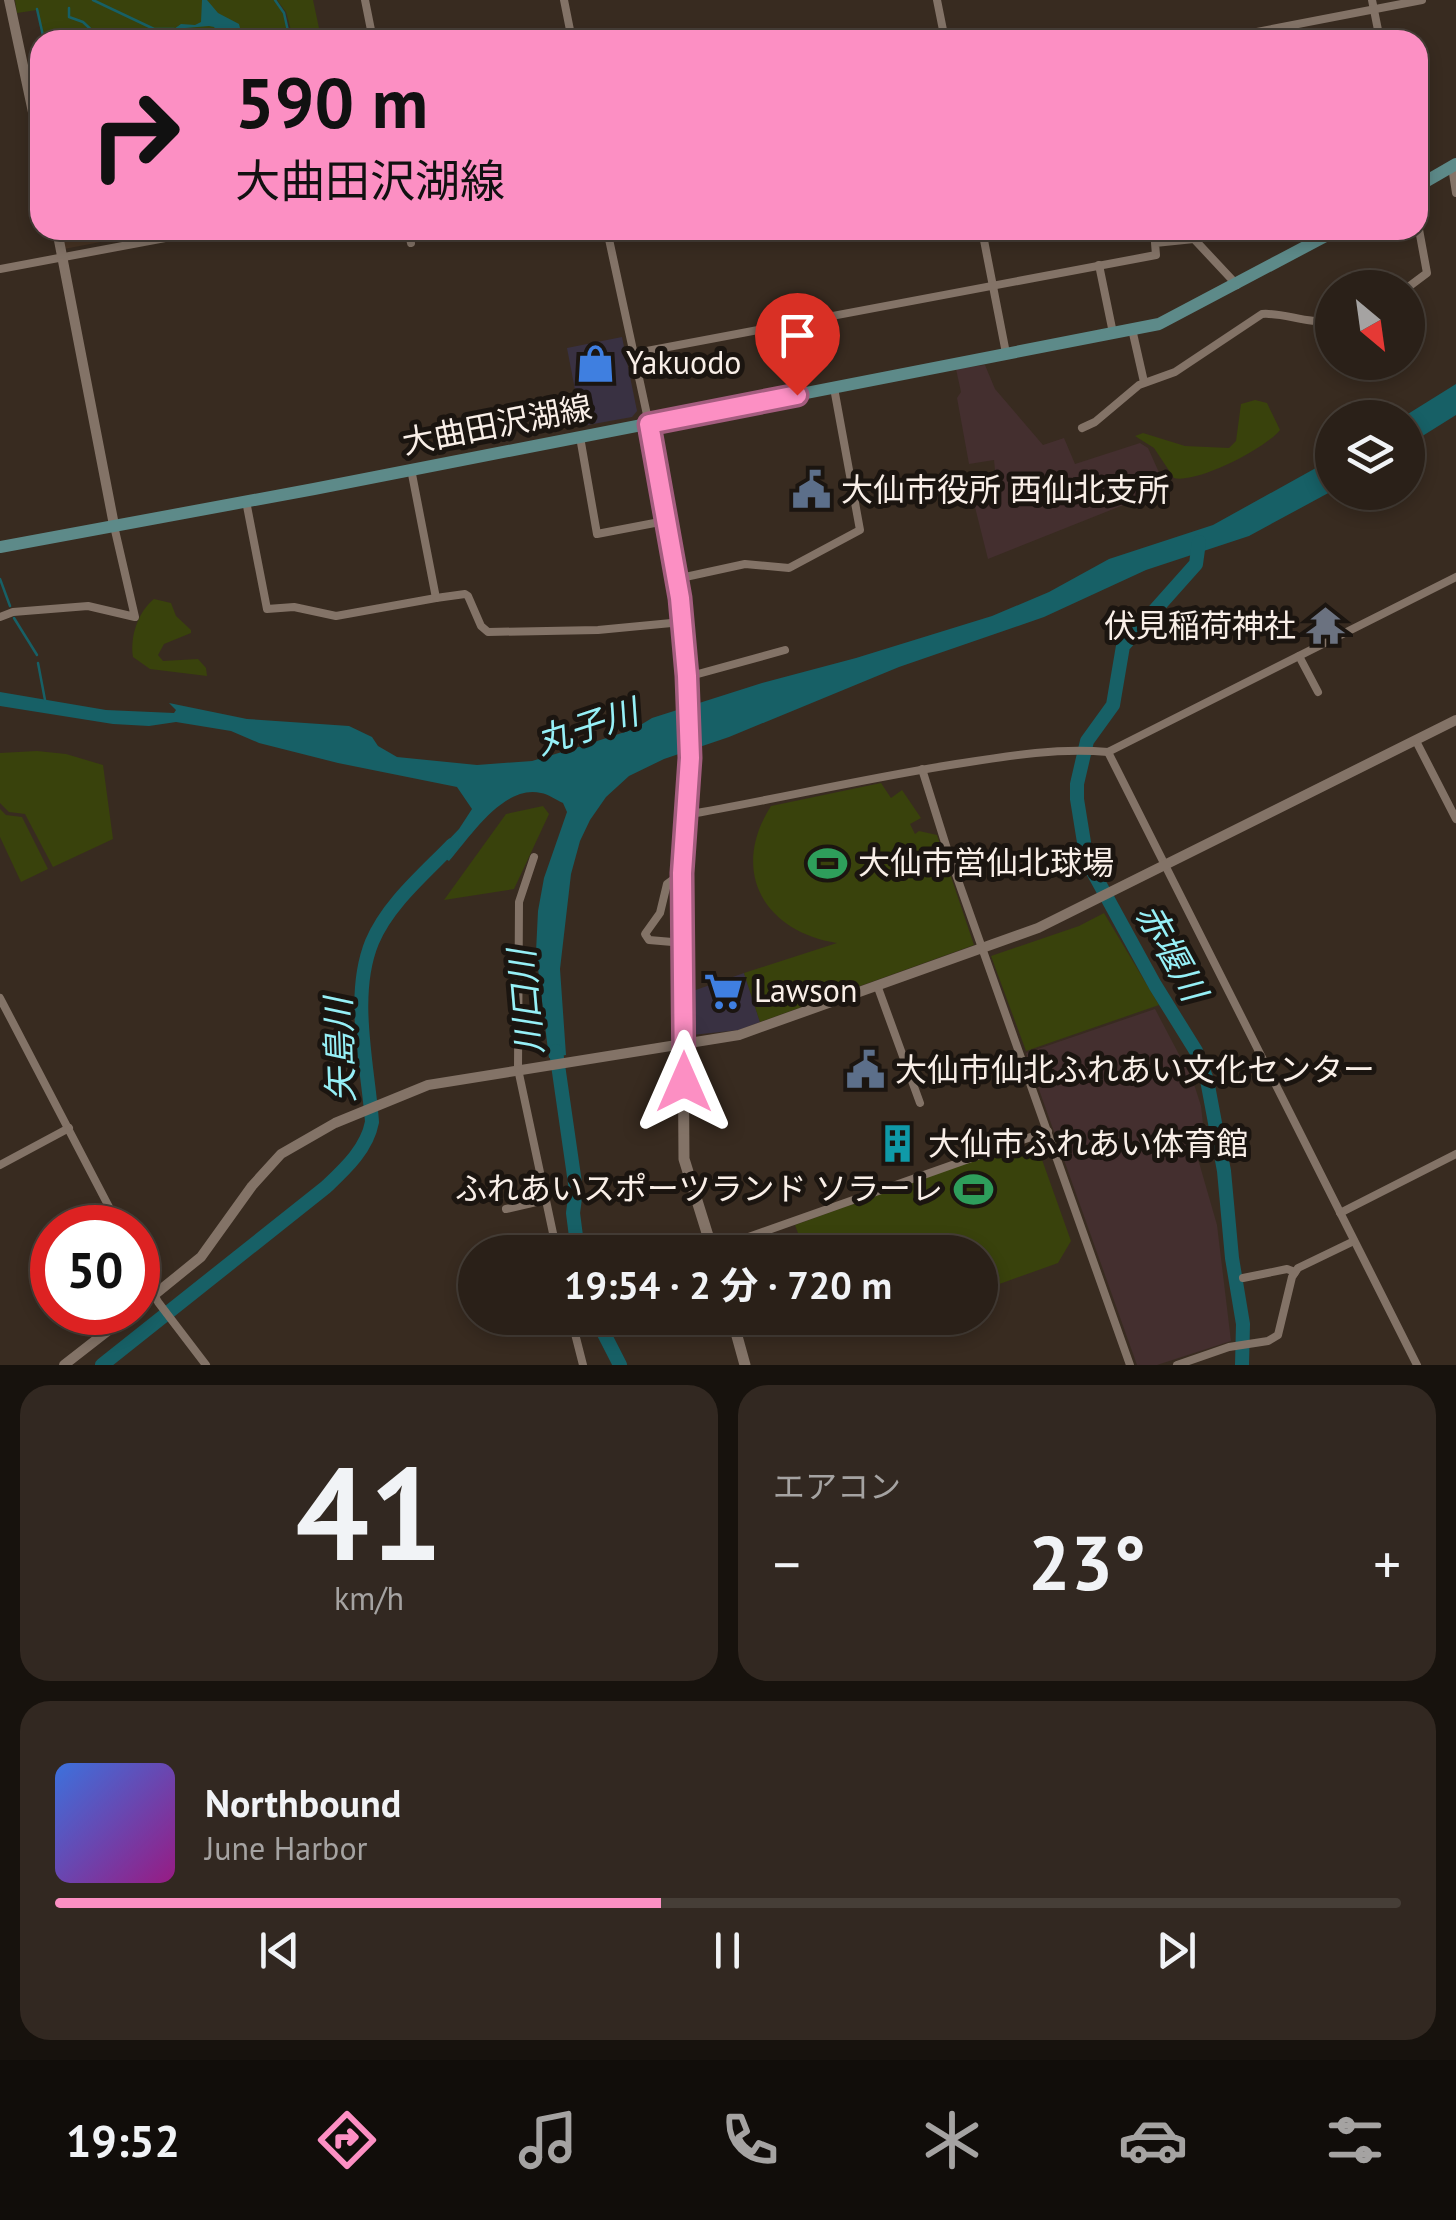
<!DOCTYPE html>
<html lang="ja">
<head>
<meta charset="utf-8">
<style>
  body { margin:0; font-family:"PT Sans","Noto Sans JP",sans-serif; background:#322821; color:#f1f3f6; height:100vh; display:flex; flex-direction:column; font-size:38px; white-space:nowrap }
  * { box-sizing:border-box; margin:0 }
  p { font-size:32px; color:#a5a3a2 }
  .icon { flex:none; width:55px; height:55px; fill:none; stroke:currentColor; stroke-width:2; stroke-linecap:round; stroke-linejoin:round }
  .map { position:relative; height:1365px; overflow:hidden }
  .side { display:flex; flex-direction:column; gap:20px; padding:20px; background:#17120d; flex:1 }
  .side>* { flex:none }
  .top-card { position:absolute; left:30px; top:30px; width:1398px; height:210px; border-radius:30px; box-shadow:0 5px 15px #0003,0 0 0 2px #463e37; background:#fc8fc3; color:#111; overflow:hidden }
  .needle { width:65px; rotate:151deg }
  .fabs { position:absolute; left:1315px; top:270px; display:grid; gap:20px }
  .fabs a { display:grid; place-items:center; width:110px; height:110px; border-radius:50%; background:#2a2018; box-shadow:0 5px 15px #0003,0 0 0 2px #463e37; font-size:50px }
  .speed { position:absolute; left:30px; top:1205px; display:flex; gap:20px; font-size:50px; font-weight:700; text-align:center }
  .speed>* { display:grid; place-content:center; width:130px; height:130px; border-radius:50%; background:#2a2018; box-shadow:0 5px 15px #0003,0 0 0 2px #463e37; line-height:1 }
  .speed .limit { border:15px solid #d22; background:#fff; color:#111 }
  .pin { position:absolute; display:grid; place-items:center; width:85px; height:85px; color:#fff; margin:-102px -42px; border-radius:50% 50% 50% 0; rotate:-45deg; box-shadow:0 0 10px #0007 }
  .pin .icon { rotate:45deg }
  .me { position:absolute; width:110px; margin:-55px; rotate:0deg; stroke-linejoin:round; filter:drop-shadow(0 0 8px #0008) }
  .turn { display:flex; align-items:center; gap:35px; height:210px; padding:0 40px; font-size:45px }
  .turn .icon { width:130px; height:130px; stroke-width:2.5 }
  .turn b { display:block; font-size:70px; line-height:85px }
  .big { font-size:75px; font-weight:700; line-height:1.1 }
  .side .tile { flex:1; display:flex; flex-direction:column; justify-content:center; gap:15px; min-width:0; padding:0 35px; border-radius:30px; background:#322821 }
  .side .dial { align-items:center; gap:0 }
  .dial b { font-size:130px; line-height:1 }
  .song { display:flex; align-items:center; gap:30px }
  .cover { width:120px; height:120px; border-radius:15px; background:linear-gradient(135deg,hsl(220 70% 55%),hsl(310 70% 35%)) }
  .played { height:10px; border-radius:5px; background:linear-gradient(90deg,#fc8fc3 45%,#463e37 45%) }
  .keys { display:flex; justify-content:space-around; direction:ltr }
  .heat { display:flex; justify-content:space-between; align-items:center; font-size:55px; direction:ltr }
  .side .tiles { flex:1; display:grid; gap:20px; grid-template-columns:1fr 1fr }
  .tile:last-child { grid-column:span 2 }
  .trip { position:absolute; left:458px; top:1235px; width:540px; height:100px; border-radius:50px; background:#2a2018; box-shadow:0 5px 15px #0003,0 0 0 2px #463e37; font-weight:700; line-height:100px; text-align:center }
  .tab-bar { display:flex; height:160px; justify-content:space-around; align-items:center; background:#110d0a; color:#a5a3a2 }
  .tab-bar .icon { width:70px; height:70px }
  .tab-bar .active { color:#fc8fc3 }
  .tab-bar b { font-size:45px; color:#f1f3f6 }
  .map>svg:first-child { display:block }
  .commercial { fill:#393142 }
  .industrial { fill:#442f2f }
  .built { fill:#463324 }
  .green { fill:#39420c }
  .water { fill:#176066 }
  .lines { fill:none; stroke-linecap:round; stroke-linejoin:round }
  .stream { stroke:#176066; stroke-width:2.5 }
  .river { stroke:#176066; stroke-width:14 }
  .minor { stroke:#837367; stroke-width:8 }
  .tertiary { stroke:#837367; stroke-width:10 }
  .secondary { stroke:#837367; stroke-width:11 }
  .primary { stroke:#5d8a89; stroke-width:12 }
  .route-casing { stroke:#a45d7f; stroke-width:25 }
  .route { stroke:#fc8fc3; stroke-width:18 }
  .labels { text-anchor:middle; stroke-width:10; stroke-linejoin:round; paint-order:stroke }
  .poi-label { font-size:32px; fill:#f9efe8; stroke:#1b1510; text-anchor:start }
  .street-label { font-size:32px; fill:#f9efe8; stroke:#1b1510 }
  .water-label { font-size:35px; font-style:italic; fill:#96f0f7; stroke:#1b1510 }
</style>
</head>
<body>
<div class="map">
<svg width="1456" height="1365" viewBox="0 0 1456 1365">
  <rect width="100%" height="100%" fill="#382b20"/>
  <g class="commercial">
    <path d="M622 337 637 411 632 417 582 426 567 348Z"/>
    <path d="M744 973 760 1022 739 1030 692 1035 690 992Z"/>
  </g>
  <g class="industrial">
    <path d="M985 365 995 389 1043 445 1064 438 1075 464 1140 443 1148 448 1166 488 988 559 974 503 997 490 994 460 969 464 957 398 961 392 956 369Z"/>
    <path d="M1155 1009 1193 1081 1201 1106 1204 1133 1200 1135 1198 1159 1217 1225 1231 1341 1157 1365H1137L1026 1053Z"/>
  </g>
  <path class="built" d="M60 230H163L64 249Z"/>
  <g class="green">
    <path d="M15 0H275L284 13 290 40H44L37 10 17 13Z"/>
    <path d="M277 0H313L319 28 292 34 286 12Z"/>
    <path d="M1255 400 1267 403 1280 430C1265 449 1196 484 1174 478L1154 448 1135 436 1143 433 1185 446 1229 448 1236 441 1241 404Z"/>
    <path d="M154 599 171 603 176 616 191 630V633L164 644 158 655 163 661 198 659 206 668 207 676 150 669 133 657C130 636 138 612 154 599Z"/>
    <path d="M37 751 66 754 103 765 113 839 53 867 25 814 9 812 0 803V753Z"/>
    <path d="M881 783 891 798 902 790 921 818 910 824 915 834 919 831 937 835 974 945 760 1022 744 973 837 943C765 932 729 872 771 806Z"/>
    <path d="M543 806 549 814 514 889 444 900 506 814Z"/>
    <path d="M0 809 6 815 22 817 48 869 21 882 0 837Z"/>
    <path d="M1104 913 1159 1005 1026 1051 991 956 1079 926Z"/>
    <path d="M1016 1145 1040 1154 1071 1241 1058 1263 980 1291V1252H805L795 1225Z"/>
  </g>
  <g class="water">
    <path d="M202 0H207L218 13 239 24 242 36 238 40H223L214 27 209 26 174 29 181 24 195 25 201 22Z"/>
    <path d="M1456 384V415L1408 445V418L1403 417Z"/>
    <path d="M1332 459V491L1249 536 1146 570 1044 617 899 667 729 737 664 759 629 776 606 797 590 820 580 841 571 874 560 969 566 1055 549 1058 536 952 538 911 544 878 567 812 563 803C556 800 548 794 541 793 504 784 470 837 449 861L436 853 459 829 472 809 457 787 338 763 259 743 231 731 176 722 149 726 113 724 0 706V692L106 710 174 713 176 710 169 703 247 719 349 726 372 737 378 746 397 757 477 765 532 761 582 746 634 729 652 718 762 683 856 658 992 616 1049 592 1109 559 1213 525Z"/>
  </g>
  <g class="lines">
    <g class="stream">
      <path d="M93 0 154 29H174"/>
      <path d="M275 0 284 13 290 40"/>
      <path d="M69 8V17L83 22 102 40"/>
      <path d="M37 9 44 40"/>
      <path d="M242 36 262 40"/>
      <path d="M0 579 10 606"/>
      <path d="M14 618 37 655"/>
      <path d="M38 663 45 700"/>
    </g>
    <g class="river">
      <path d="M1199 542 1196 564 1123 646 1113 705 1087 741 1077 784V799L1087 861 1155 985 1196 1051 1207 1080 1224 1171 1232 1258 1243 1324 1242 1365"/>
      <path d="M556 1051 576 1190 573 1213 578 1252"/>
      <path d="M596 1318 620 1365"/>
      <path d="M102 1365 326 1187C345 1169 367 1149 372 1122 368 1066 350 996 372 942 388 904 424 874 452 845"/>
    </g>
    <g class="minor">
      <path d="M365 0 373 40"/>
      <path d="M564 0 572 40"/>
      <path d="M937 0 945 40"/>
      <path d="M1372 0 1380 40"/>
      <path d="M1215 40 1422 0"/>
      <path d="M1452 167 1456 193"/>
      <path d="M408 230 411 243"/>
      <path d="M607 230 649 424"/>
      <path d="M982 230 1006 353"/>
      <path d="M1099 265 1113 333"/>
      <path d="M0 269 208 230"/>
      <path d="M1407 288 1427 273 1418 224"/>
      <path d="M1132 329 1144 382"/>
      <path d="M631 354 1156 255 1155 243 1194 239 1237 285"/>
      <path d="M1082 428 1095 422 1139 385 1175 372 1262 314C1286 312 1309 326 1332 319"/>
      <path d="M580 437 597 534 665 521"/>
      <path d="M246 501 267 609 294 607 336 616 436 598 411 469"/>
      <path d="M676 579 745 564 789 568 860 530 834 388"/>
      <path d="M436 598 465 594 468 596 481 626 488 632 598 630 682 622"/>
      <path d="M0 617 13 612 88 606 135 617 114 526"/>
      <path d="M1299 656 1318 692"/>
      <path d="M687 677 785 650"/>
      <path d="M1416 741 1456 819"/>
      <path d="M1108 752 1417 1365"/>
      <path d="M922 769 948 852 1130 1365"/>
      <path d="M685 815C778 799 870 777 963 763 1013 755 1058 748 1108 752L1456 577"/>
      <path d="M534 857 519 902 518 1069 557 1252"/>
      <path d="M682 873 667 884 660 913 645 934 649 940 684 943"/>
      <path d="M877 985 920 1103"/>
      <path d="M0 998 120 1228"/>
      <path d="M0 1165 69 1128"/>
      <path d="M506 1209 545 1200"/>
      <path d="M1340 1213 1456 1154"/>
      <path d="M712 1250 1048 1131"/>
      <path d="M138 1263 158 1302 206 1365"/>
      <path d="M1243 1278 1287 1269 1295 1272"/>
      <path d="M571 1318 583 1365"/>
      <path d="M1177 1365 1229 1347 1268 1341 1278 1335 1292 1277 1298 1268 1354 1241"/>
    </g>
    <g class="tertiary">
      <path d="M9 0 40 145"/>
      <path d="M57 230 114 525"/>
      <path d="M138 1308 201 1257 252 1186 281 1154 335 1123 428 1085 739 1035 1038 928 1456 720"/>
      <path d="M64 1365 132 1312"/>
    </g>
    <g class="secondary">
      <path d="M649 424 681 598 687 677 690 758 682 873 684 1159 713 1252"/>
      <path d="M732 1318 745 1365"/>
    </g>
    <g class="primary">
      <path d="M1418 186 1456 164"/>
      <path d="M0 547 314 489 1159 324 1337 230"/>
    </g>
  </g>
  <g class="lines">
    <defs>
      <path id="route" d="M684 1082 682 873 690 758 687 676 680 598 649 424 797 395"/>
    </defs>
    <use href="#route" class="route-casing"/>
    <use href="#route" class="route"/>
  </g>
  <defs>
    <symbol id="shop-bare" viewBox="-9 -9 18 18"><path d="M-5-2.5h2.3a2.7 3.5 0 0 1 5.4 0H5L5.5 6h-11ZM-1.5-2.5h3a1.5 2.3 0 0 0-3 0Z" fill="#3f7fe0" stroke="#1b1510" stroke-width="2.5" paint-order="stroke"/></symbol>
    <symbol id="civic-bare" viewBox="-9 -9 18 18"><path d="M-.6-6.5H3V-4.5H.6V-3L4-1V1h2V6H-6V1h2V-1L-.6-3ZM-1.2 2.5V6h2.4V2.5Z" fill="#5c6f8a" stroke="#1b1510" stroke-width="2.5" paint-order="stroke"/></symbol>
    <symbol id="temple-bare" viewBox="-9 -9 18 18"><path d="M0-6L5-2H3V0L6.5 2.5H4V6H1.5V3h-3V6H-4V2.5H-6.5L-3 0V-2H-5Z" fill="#6b7280" stroke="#1b1510" stroke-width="2.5" paint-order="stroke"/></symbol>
    <symbol id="stadium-bare" viewBox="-9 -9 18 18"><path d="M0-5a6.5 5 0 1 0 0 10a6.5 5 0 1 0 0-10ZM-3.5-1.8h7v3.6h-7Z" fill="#2e9e5b" stroke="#1b1510" stroke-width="2.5" paint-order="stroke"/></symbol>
    <symbol id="supermarket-bare" viewBox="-9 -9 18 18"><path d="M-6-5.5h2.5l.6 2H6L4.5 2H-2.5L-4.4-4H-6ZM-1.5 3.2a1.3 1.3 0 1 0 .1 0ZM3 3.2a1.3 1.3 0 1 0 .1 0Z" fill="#3f7fe0" stroke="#1b1510" stroke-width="2.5" paint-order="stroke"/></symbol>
    <symbol id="building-bare" viewBox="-9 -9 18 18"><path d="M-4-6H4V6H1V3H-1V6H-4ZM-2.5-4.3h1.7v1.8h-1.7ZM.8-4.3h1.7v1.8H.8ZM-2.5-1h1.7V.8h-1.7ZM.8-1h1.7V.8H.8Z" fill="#0f9aa8" stroke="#1b1510" stroke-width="2.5" paint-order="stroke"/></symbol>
  </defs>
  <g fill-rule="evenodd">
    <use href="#shop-bare" x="568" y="336" width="55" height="55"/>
    <use href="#civic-bare" x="784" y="462" width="55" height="55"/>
    <use href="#temple-bare" x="1298" y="598" width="55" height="55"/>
    <use href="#stadium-bare" x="800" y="836" width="55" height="55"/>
    <use href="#supermarket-bare" x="696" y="964" width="55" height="55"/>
    <use href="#civic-bare" x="838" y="1042" width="55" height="55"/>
    <use href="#building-bare" x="870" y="1116" width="55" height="55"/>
    <use href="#stadium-bare" x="946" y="1162" width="55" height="55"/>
  </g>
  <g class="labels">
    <g class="poi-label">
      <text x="626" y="374">Yakuodo</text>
      <text x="841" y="501">大仙市役所 西仙北支所</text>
      <text x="1296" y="637" text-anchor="end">伏見稲荷神社</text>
      <text x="858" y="874">大仙市営仙北球場</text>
      <text x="754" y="1002">Lawson</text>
      <text x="895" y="1081">大仙市仙北ふれあい文化センター</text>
      <text x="928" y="1155">大仙市ふれあい体育館</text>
      <text x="943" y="1200" text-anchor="end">ふれあいスポーツランド ソラーレ</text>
    </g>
    <g class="street-label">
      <text transform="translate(497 425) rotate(-11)" y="11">大曲田沢湖線</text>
    </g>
    <g class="water-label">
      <text transform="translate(587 727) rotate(-18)" y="12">丸子川</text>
      <text transform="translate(1171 952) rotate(61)" y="12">赤堰川</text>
      <text transform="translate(526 1002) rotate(-95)" y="12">川口川</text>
      <text transform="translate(340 1050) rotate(-92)" y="12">矢島川</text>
    </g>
  </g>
</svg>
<div class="fabs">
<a><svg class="needle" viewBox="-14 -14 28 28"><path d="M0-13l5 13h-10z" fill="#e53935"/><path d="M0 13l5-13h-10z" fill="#a5a3a2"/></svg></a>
<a><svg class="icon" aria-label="layers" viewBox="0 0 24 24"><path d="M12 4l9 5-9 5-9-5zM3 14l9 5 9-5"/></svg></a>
</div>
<div class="speed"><div class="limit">50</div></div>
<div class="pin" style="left:797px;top:395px;background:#d93025"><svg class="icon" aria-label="arrive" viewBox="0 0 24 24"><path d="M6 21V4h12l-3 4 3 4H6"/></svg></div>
<svg class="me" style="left:684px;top:1082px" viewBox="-20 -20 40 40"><path d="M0-17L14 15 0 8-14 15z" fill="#fc8fc3" stroke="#fff" stroke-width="4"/></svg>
<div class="trip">19:54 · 2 分 · 720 m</div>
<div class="top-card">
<div class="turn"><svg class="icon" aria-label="right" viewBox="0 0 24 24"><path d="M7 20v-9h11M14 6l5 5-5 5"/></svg><div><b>590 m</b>大曲田沢湖線</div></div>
</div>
</div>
<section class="side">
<div class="tiles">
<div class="tile dial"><b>41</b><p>km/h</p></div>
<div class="tile"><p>エアコン</p>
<div class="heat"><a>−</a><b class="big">23°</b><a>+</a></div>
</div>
<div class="tile">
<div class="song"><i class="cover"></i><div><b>Northbound</b><p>June Harbor</p></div></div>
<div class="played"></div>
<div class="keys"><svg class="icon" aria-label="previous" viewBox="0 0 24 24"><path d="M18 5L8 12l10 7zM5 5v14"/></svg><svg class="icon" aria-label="pause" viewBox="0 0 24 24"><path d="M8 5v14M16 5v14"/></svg><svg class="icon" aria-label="next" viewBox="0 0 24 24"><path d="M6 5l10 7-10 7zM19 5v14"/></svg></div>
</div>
</div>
</section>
<nav class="tab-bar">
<b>19:52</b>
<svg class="icon active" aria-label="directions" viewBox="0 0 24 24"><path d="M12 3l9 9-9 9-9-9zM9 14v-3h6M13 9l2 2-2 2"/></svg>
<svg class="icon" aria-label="music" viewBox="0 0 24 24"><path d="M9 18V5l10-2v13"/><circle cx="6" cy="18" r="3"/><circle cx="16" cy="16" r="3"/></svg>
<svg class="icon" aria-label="phone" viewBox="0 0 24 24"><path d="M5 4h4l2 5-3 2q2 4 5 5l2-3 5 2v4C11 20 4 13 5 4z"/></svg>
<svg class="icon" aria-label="climate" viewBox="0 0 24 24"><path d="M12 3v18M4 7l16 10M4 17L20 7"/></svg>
<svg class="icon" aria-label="car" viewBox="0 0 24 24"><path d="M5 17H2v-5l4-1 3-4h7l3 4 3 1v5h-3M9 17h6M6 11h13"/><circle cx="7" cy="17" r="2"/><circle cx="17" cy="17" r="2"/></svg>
<svg class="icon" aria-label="filters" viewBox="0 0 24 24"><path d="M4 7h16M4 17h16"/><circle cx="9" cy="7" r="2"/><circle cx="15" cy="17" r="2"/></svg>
</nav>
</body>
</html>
